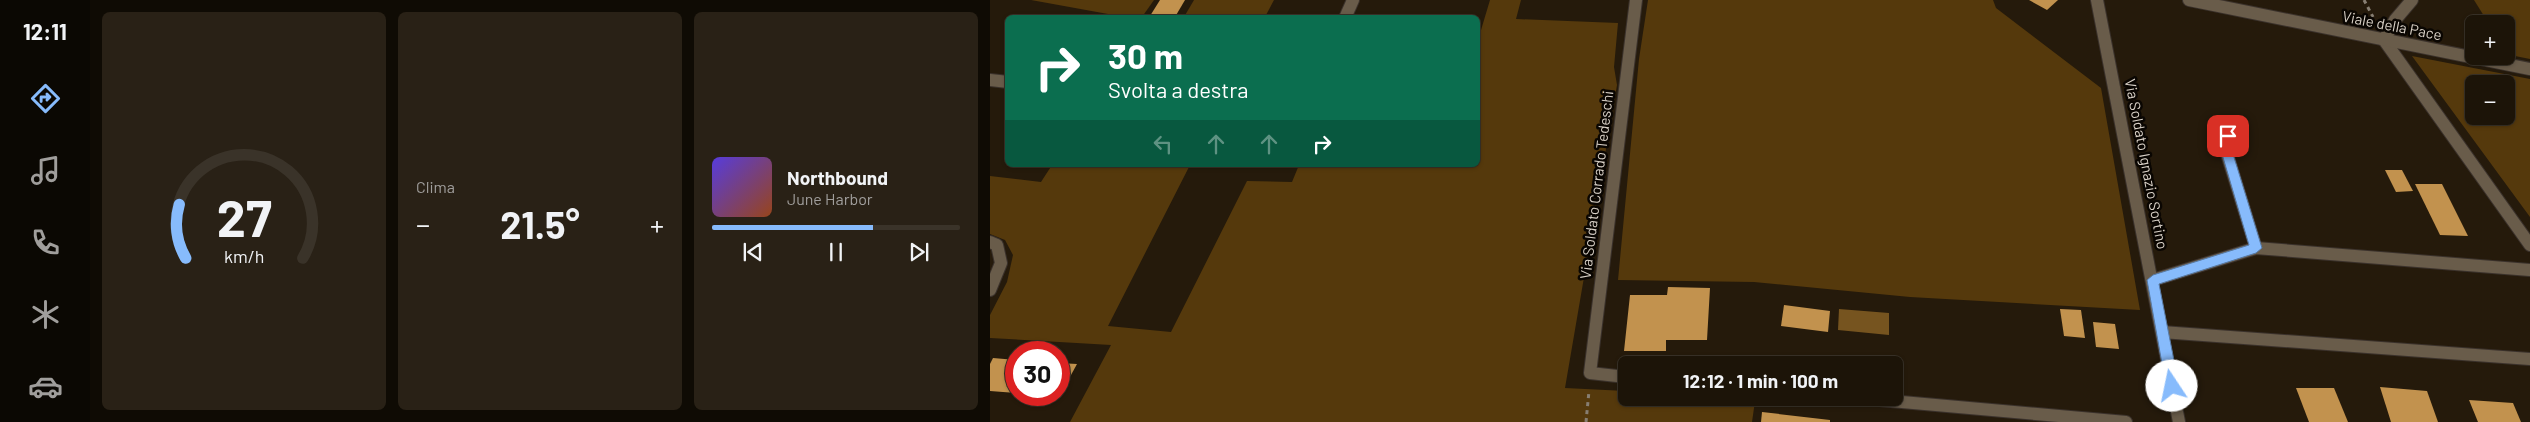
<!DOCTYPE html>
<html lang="it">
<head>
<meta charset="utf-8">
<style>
  body { margin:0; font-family:Barlow,sans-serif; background:#292116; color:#f1f3f6; height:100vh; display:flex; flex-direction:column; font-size:19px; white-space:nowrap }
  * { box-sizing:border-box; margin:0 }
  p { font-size:16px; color:#a09e9c }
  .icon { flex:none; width:28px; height:28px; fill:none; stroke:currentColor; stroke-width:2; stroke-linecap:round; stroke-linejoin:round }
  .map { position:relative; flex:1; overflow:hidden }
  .side { display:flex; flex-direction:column; gap:12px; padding:12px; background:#0f0b04; width:900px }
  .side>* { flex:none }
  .top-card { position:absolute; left:15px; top:15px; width:475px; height:152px; border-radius:8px; box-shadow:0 1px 4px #0004,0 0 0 1px #3a3329; background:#0b6e4f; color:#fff; overflow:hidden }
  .tools { position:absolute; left:1475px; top:15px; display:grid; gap:10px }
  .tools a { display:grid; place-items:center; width:50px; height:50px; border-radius:8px; background:#1c1408; box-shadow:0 1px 4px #0004,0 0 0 1px #3a3329; font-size:25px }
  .speed { position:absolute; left:15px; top:341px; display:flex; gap:10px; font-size:25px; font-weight:700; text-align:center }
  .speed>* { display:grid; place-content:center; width:65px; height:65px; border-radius:50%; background:#1c1408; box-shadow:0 1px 4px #0004,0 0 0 1px #3a3329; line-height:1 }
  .speed .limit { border:8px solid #d22; background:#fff; color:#111 }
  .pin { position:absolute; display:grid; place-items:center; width:42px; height:42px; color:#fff; margin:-21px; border-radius:10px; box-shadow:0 2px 8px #0006 }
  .me { position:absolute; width:55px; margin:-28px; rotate:349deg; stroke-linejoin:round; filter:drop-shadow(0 0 4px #0008) }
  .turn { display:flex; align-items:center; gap:18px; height:105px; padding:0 20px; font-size:22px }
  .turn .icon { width:65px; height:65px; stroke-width:2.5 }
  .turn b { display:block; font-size:35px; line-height:42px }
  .lanes { display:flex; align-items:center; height:48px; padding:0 20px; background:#0003; justify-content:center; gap:25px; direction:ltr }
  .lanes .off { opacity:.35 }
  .big { font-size:38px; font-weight:700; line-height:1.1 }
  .side .tile { flex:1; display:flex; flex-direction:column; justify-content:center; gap:8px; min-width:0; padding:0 18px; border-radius:8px; background:#292116 }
  .side .dial { align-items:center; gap:0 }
  .dial svg { height:130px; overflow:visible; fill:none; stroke:#3a3329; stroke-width:7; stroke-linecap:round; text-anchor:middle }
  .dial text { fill:#f1f3f6; stroke:none }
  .song { display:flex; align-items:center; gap:15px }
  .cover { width:60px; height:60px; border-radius:8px; background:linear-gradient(135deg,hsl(250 70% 55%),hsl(20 70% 35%)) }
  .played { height:5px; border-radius:2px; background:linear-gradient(90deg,#87bbfc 65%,#3a3329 65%) }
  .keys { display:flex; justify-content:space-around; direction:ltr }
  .heat { display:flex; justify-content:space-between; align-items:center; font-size:28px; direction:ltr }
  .side .tiles { flex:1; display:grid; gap:12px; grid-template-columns:repeat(3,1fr) }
  .trip { position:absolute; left:628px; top:356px; width:285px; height:50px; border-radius:8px; background:#1c1408; box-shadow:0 1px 4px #0004,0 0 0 1px #3a3329; font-weight:700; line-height:50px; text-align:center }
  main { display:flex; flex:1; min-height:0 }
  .tabs { display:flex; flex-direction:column; width:90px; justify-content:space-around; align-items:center; background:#0b0803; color:#a09e9c }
  .tabs .icon { width:35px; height:35px }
  .tabs .active { color:#87bbfc }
  .tabs b { font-size:22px; color:#f1f3f6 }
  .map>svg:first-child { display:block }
  .green { fill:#55390c; fill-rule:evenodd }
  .water { fill:#76541f }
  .building { fill:#c2924e }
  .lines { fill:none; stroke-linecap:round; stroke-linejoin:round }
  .lane-casing { stroke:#3b322c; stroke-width:14 }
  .street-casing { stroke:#3b322c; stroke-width:14 }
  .secondary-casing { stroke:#3b322c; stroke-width:14 }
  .path { stroke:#877e72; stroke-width:3; stroke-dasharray:4 4; stroke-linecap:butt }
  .lane { stroke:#695c4a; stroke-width:12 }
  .street { stroke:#695c4a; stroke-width:12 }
  .secondary { stroke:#695c4a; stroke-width:12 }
  .route { fill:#87bbfc; stroke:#587aa4 }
  .labels { text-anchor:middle; stroke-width:5; stroke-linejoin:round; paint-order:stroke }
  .street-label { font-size:15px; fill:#d9d1c7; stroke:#0a0602 }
</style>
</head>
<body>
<main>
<nav class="tabs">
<b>12:11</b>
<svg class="icon active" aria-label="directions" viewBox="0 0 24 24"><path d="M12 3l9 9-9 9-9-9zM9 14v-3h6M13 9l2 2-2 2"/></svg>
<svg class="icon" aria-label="music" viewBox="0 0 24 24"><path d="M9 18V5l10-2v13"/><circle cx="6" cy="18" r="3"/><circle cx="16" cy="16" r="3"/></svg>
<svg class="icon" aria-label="phone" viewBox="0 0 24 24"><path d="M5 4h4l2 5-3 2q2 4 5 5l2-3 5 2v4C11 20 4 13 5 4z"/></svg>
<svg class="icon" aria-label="climate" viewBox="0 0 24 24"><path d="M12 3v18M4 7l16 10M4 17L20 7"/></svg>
<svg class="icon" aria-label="car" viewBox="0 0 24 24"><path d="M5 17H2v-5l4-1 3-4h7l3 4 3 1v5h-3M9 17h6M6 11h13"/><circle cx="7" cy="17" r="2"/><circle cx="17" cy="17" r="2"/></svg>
</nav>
<section class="side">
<div class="tiles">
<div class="tile dial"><svg viewBox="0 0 100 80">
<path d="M14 69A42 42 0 1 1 86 69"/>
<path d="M14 69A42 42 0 0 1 10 36" stroke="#87bbfc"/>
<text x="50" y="56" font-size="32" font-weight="700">27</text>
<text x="50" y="72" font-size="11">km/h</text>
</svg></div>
<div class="tile"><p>Clima</p>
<div class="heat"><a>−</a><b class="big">21.5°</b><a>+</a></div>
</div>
<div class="tile">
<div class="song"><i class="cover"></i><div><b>Northbound</b><p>June Harbor</p></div></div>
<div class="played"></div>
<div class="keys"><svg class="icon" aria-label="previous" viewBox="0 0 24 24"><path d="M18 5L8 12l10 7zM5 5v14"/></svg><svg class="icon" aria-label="pause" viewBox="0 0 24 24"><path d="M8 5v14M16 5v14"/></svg><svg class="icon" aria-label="next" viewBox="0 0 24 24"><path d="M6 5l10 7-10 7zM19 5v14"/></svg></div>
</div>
</div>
</section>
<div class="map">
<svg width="1540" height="422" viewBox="0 0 1540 422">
  <rect width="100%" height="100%" fill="#251a0b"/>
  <g class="green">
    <path d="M41 0H164L152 17 140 18Z"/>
    <path d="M204 0H284L275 17H194Z"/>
    <path d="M500 0H531L526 19 628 23 624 67 627 85 575 388 636 391V398H722L765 401 762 422H80L121 345 0 338V315L17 282 23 255 15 240 0 234V176L51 182 62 165H200L118 326 181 332 257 181 302 182 309 165H488V40Z"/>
    <path d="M658 0H1003L1006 8 1111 88 1150 310 920 297 764 282 628 280 649 59Z"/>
    <path d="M1484 0H1540V59L1520 55 1516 49V24H1499Z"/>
    <path d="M1422 56 1540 79V217ZM1484 84H1516V116H1484Z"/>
  </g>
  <path class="water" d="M849 309 899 313V335L848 330Z"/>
  <g class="building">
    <path d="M170 0H195L185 17 160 16Z"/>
    <path d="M1039 0H1068L1057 10Z"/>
    <path d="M1395 170H1412L1423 191 1406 192Z"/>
    <path d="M1425 184H1452L1478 236 1450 235Z"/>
    <path d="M678 287 720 288 717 340H676V351H634L640 295H677Z"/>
    <path d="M794 305 840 311 838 332 791 326Z"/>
    <path d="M1070 309 1091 310 1095 338 1074 336Z"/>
    <path d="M1103 322 1125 324 1129 349 1106 347Z"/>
    <path d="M3 358 26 360V393L0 391V364Z"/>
    <path d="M69 363 87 364 69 397Z"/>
    <path d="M1390 387 1437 391 1448 422H1401Z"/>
    <path d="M1306 388H1344L1358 422H1319Z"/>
    <path d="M1479 400 1523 403 1531 422H1488Z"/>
    <path d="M772 412 840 420V422H771Z"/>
  </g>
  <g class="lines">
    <defs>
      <g id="lane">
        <path d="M355 18 363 0"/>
        <path d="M1394 40 1405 20 1422 0"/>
      </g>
      <g id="street">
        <path d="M1107 0 1189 422"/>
        <path d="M1394 40 1540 245"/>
        <path d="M0 80 18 82"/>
        <path d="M1238 136 1237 154 1266 248"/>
        <path d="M0 242 7 245 11 263 0 290"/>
        <path d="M1163 280 1266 248 1540 270"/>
        <path d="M1172 332 1540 359"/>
        <path d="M636 377 600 373 646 0"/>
        <path d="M867 398 1136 422"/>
      </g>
      <path id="secondary" d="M1199 0 1540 69"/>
    </defs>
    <use href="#lane" class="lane-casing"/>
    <use href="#street" class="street-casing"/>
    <use href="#secondary" class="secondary-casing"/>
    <g class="path">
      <path d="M1374 0 1383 17"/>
      <path d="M596 422 599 391"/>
    </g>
    <use href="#lane" class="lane"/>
    <use href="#street" class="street"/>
    <use href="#secondary" class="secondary"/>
  </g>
  <path class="route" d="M1238 132 1243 136V154L1272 248 1266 253 1169 284 1189 386 1187 390 1182 392 1178 390 1176 386 1157 280 1163 275 1259 245 1232 154 1233 136Z"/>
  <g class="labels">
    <g class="street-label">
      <text transform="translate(1402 26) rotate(11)" y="5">Viale della Pace</text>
      <text transform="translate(1156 164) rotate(79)" y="5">Via Soldato Ignazio Sortino</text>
      <text transform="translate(607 185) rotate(-83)" y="5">Via Soldato Corrado Tedeschi</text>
    </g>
  </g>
</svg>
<div class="tools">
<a>+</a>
<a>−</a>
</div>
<div class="speed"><div class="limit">30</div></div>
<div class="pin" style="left:1238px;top:136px;background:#d93025"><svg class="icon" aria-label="arrive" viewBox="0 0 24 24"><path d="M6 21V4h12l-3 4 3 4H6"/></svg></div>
<svg class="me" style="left:1182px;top:386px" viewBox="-20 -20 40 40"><circle r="19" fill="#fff"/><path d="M0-13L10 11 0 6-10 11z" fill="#87bbfc"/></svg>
<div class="trip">12:12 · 1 min · 100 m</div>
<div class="top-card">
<div class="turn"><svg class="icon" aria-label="right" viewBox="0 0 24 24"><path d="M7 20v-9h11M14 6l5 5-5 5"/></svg><div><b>30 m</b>Svolta a destra</div></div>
<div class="lanes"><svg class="icon off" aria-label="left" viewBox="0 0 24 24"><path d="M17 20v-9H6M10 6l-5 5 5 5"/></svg><svg class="icon off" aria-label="ahead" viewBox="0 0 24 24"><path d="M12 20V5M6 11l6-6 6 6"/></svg><svg class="icon off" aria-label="ahead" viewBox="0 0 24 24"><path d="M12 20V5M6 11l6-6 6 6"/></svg><svg class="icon" aria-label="right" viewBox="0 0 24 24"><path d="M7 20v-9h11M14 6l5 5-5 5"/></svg></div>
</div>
</div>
</main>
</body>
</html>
